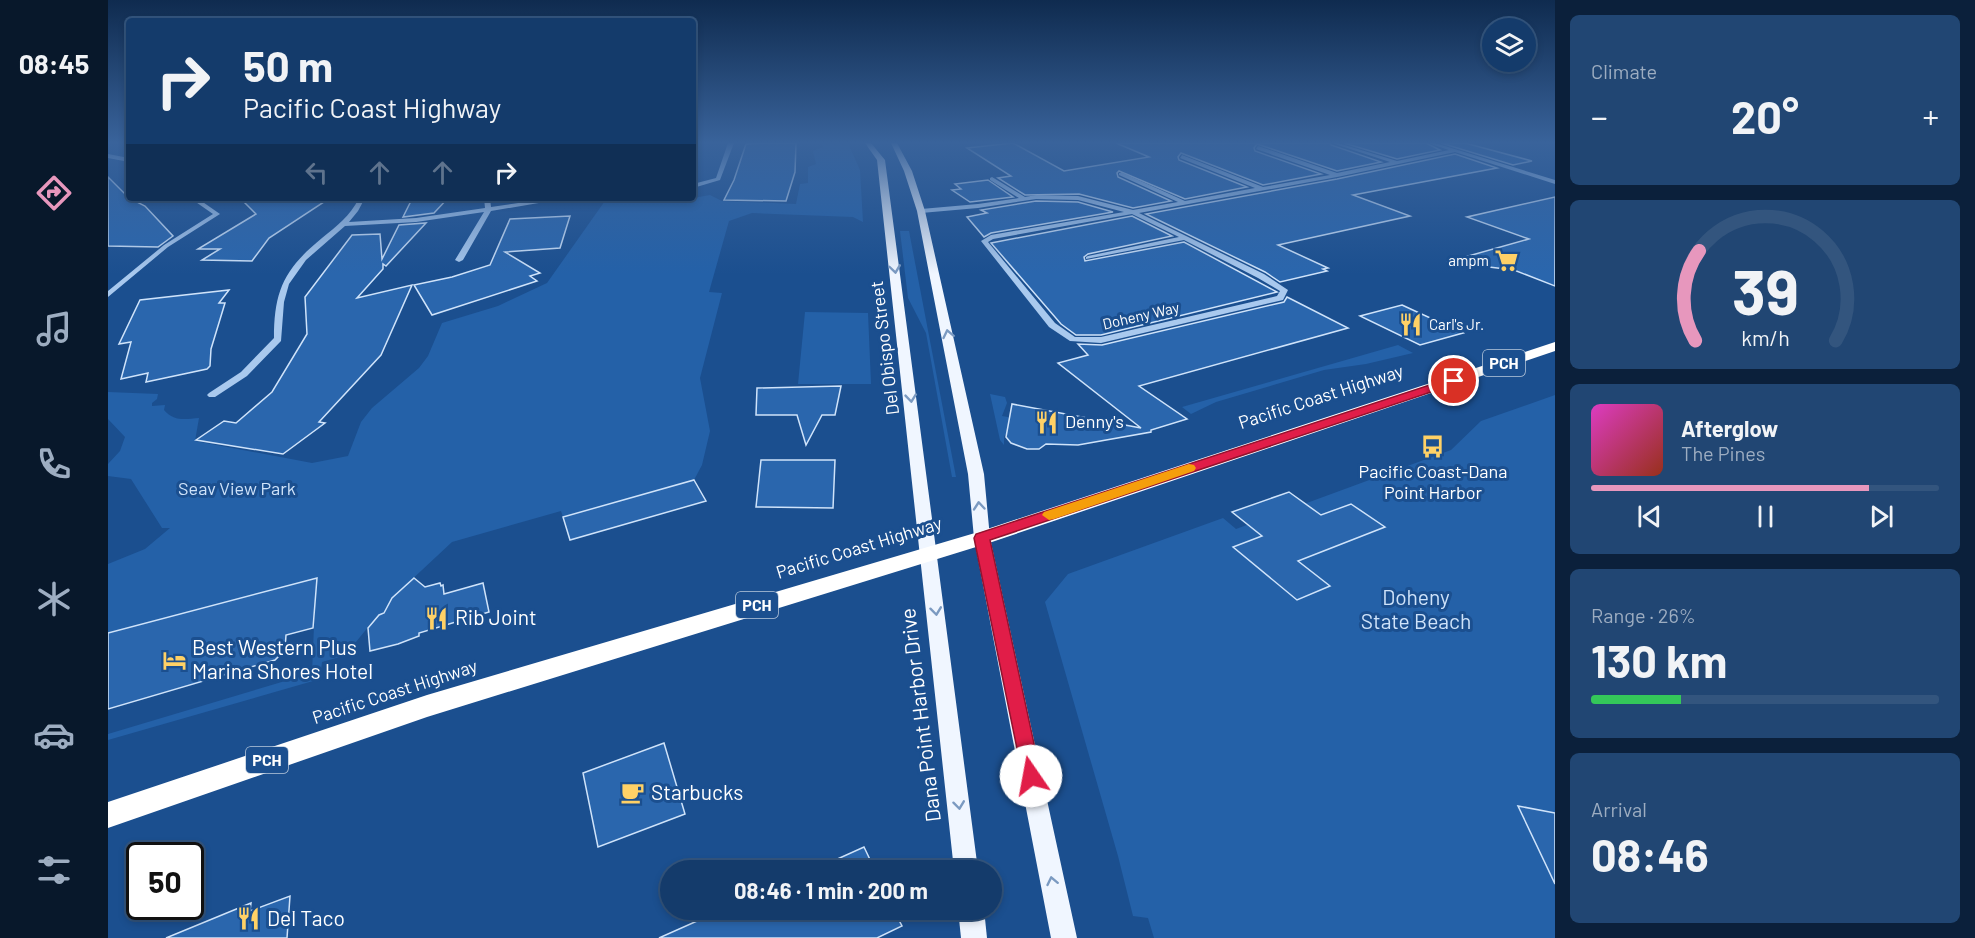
<!DOCTYPE html>
<html lang="en">
<head>
<meta charset="utf-8">
<style>
  body { margin:0; font-family:Barlow,sans-serif; background:#214673; color:#f1f3f6; height:100vh; display:flex; flex-direction:column; font-size:22px; white-space:nowrap }
  * { box-sizing:border-box; margin:0 }
  p { font-size:20px; color:#9dadc1 }
  .icon { flex:none; width:33px; height:33px; fill:none; stroke:currentColor; stroke-width:2; stroke-linecap:round; stroke-linejoin:round }
  .map { position:relative; flex:1; overflow:hidden }
  .details { display:flex; flex-direction:column; gap:15px; padding:15px; background:#0b203b; width:420px }
  .details>* { flex:none }
  .hud { position:absolute; left:18px; top:18px; width:570px; height:183px; border-radius:6px; box-shadow:0 3px 9px #0003,0 0 0 2px #33557e; background:#143b6b; color:#f1f3f6; overflow:hidden }
  .tools { position:absolute; left:1374px; top:18px; display:grid; gap:12px }
  .tools a { display:grid; place-items:center; width:54px; height:54px; border-radius:50%; background:#143b6b; box-shadow:0 3px 9px #0003,0 0 0 2px #33557e; font-size:30px }
  .speed { position:absolute; left:18px; top:842px; display:flex; gap:12px; font-size:30px; font-weight:700; text-align:center }
  .speed>* { display:grid; place-content:center; width:78px; height:78px; border-radius:50%; background:#143b6b; box-shadow:0 3px 9px #0003,0 0 0 2px #33557e; line-height:1 }
  .speed .limit { border:3px solid #111; border-radius:9px; background:#fff; color:#111 }
  .pin { position:absolute; display:grid; place-items:center; width:51px; height:51px; color:#fff; margin:-26px; border:3px solid #fff; border-radius:50%; box-shadow:0 2px 6px #0007 }
  .me { position:absolute; width:66px; margin:-33px; rotate:348deg; stroke-linejoin:round; filter:drop-shadow(0 0 4px #0008) }
  .turn { display:flex; align-items:center; gap:21px; height:126px; padding:0 18px; font-size:27px }
  .turn .icon { width:78px; height:78px; stroke-width:2.5 }
  .turn b { display:block; font-size:42px; line-height:51px }
  .lanes { display:flex; align-items:center; height:57px; padding:0 18px; background:#0003; justify-content:center; gap:30px; direction:ltr }
  .lanes .off { opacity:.35 }
  .big { font-size:45px; font-weight:700; line-height:1.1 }
  .details .widget { flex:1; display:flex; flex-direction:column; justify-content:center; gap:9px; min-width:0; padding:0 21px; border-radius:9px; background:#214673 }
  .details .dial { align-items:center; gap:0 }
  .dial svg { height:156px; overflow:visible; fill:none; stroke:#33557e; stroke-width:7; stroke-linecap:round; text-anchor:middle }
  .dial text { fill:#f1f3f6; stroke:none }
  .song { display:flex; align-items:center; gap:18px }
  .cover { width:72px; height:72px; border-radius:9px; background:linear-gradient(135deg,hsl(310 70% 55%),hsl(10 70% 35%)) }
  .played { height:6px; border-radius:3px; background:linear-gradient(90deg,#e797bd 80%,#33557e 80%) }
  .keys { display:flex; justify-content:space-around; direction:ltr }
  .heat { display:flex; justify-content:space-between; align-items:center; font-size:33px; direction:ltr }
  .charge { height:9px; border-radius:4px; background:linear-gradient(90deg,#34c759 26%,#33557e 0) }
  .trip { position:absolute; left:552px; top:860px; width:342px; height:60px; border-radius:30px; background:#143b6b; box-shadow:0 3px 9px #0003,0 0 0 2px #33557e; font-weight:700; line-height:60px; text-align:center }
  main { display:flex; flex:1; min-height:0 }
  .tab-bar { display:flex; flex-direction:column; width:108px; justify-content:space-around; align-items:center; background:#08182b; color:#9dadc1 }
  .tab-bar .icon { width:42px; height:42px }
  .tab-bar .on { color:#e797bd }
  .tab-bar b { font-size:27px; color:#f1f3f6 }
  .map>svg:first-child { display:block }
  .green { fill:#2461a8 }
  .building { fill:#2a66ad; stroke:#cfe3fa; stroke-width:1.5 }
  .lines { fill:none; stroke-linecap:round; stroke-linejoin:round }
  .minor { fill:#a9c9ee; fill-rule:evenodd }
  .major { fill:#f0f6ff; fill-rule:evenodd }
  .highway { fill:#fff; fill-rule:evenodd }
  .oneway { stroke:#7b9ac1 }
  .route { fill:#e11d48; stroke:#92132f; stroke-width:1.5 }
  .slow { fill:#f59e0b }
  .labels { text-anchor:middle; stroke-width:6; stroke-linejoin:round; paint-order:stroke }
  .far-poi-label { font-size:15px; fill:#fff; stroke:#1b4f8f; text-anchor:end }
  .far-street-label { font-size:15px; fill:#fff; stroke:#1b4f8f }
  .shield { fill:#1b4f8f; stroke:#bbcadd; stroke-width:1.5 }
  .shield-label { font-size:16px; font-weight:bold; fill:#fff }
  .street-label { font-size:18px; fill:#fff; stroke:#1b4f8f }
  .poi-label { font-size:18px; fill:#fff; stroke:#1b4f8f; text-anchor:start }
  .park-label { font-size:18px; fill:#cfe3fa; stroke:#1b4f8f }
  .near-park-label { font-size:21px; fill:#cfe3fa; stroke:#1b4f8f }
  .near-poi-label { font-size:21px; fill:#fff; stroke:#1b4f8f; text-anchor:start }
  .near-street-label { font-size:21px; fill:#fff; stroke:#1b4f8f }
</style>
</head>
<body>
<main>
<nav class="tab-bar">
<b>08:45</b>
<svg class="icon on" aria-label="directions" viewBox="0 0 24 24"><path d="M12 3l9 9-9 9-9-9zM9 14v-3h6M13 9l2 2-2 2"/></svg>
<svg class="icon" aria-label="music" viewBox="0 0 24 24"><path d="M9 18V5l10-2v13"/><circle cx="6" cy="18" r="3"/><circle cx="16" cy="16" r="3"/></svg>
<svg class="icon" aria-label="phone" viewBox="0 0 24 24"><path d="M5 4h4l2 5-3 2q2 4 5 5l2-3 5 2v4C11 20 4 13 5 4z"/></svg>
<svg class="icon" aria-label="climate" viewBox="0 0 24 24"><path d="M12 3v18M4 7l16 10M4 17L20 7"/></svg>
<svg class="icon" aria-label="car" viewBox="0 0 24 24"><path d="M5 17H2v-5l4-1 3-4h7l3 4 3 1v5h-3M9 17h6M6 11h13"/><circle cx="7" cy="17" r="2"/><circle cx="17" cy="17" r="2"/></svg>
<svg class="icon" aria-label="filters" viewBox="0 0 24 24"><path d="M4 7h16M4 17h16"/><circle cx="9" cy="7" r="2"/><circle cx="15" cy="17" r="2"/></svg>
</nav>
<div class="map">
<svg width="1447" height="938" viewBox="0 0 1447 938">
  <rect width="100%" height="100%" fill="#1b4f8f"/>
  <g class="green">
    <path d="M713 143H740L752 170 755 222 745 217 644 213 621 221 601 292 614 293 592 378 602 431 594 465 586 480 455 517 453 511 344 542 284 598 276 613 270 615 243 648 242 654 214 662 212 679 0 740V734L204 673 208 579 0 633V564L37 549 62 528H54L23 479 0 476V464L12 451 17 437 0 419V392L50 394 49 399 44 403V406L57 405 56 410C66 422 78 419 91 418L87 441 204 463 240 456 253 422 264 408 311 368 320 356 334 323 390 306 439 283 499 198H585L602 195 614 201 688 204 692 184 700 183V167L708 164 705 151 715 147Z"/>
    <path d="M792 231H801L848 477H844L818 333 800 298Z"/>
    <path d="M697 312 760 313 763 384H690Z"/>
    <path d="M1290 345 1305 353 1258 364 1216 370 1108 402 1083 414 1074 407Z"/>
    <path d="M882 394 897 397 899 403 894 416 900 417 907 427 896 436V445L892 440Z"/>
    <path d="M1447 395V938H1046L1040 918 1025 916 1010 856 937 602 960 574 1115 518 1128 529 1343 450 1373 421Z"/>
  </g>
  <g class="building">
    <path d="M658 143H688L687 172 678 201 616 200 626 180 638 144Z"/>
    <path d="M905 143 956 171 1041 157 1008 143H1222L1223 145 1273 162 1229 171 1149 144 1146 148 1147 151 1213 174 1155 185 1073 153 1070 157 1071 160 1139 187 1077 199 1011 171 1009 173 1010 177 1063 201 1025 208 971 194 917 195 890 178 903 176 859 148Z"/>
    <path d="M1236 143H1318L1332 150 1289 159Z"/>
    <path d="M1333 143H1357L1424 161 1405 165Z"/>
    <path d="M1347 154 1389 168 1245 195 1302 216 1170 245 1220 268 1215 269 1219 271 1172 282 1157 272 1038 214 1229 179Z"/>
    <path d="M0 177 21 198 37 206 65 236 50 247 0 246Z"/>
    <path d="M880 180 905 197 862 202 844 190 853 189 847 184Z"/>
    <path d="M1447 197V286L1406 270 1339 262 1421 239 1359 217Z"/>
    <path d="M132 198H222L161 238 144 261 94 260 112 249H90L148 214Z"/>
    <path d="M340 198 326 213 295 217 304 199Z"/>
    <path d="M928 201 970 202 1005 212 883 233 876 237 859 217 879 213 873 210Z"/>
    <path d="M462 216 452 248 397 252 432 273 422 276 429 281 324 315 306 285 344 277 382 265 402 219Z"/>
    <path d="M1024 216 1064 236 980 254 976 257 977 261 1076 242 1169 292 993 335H968L953 324 883 243Z"/>
    <path d="M318 223 278 266 275 264V269L249 298 304 285 273 355 211 422 217 423 175 454 88 440 116 421 128 423 164 392 199 334 197 297 244 235 272 234 274 259 291 225Z"/>
    <path d="M121 290 111 303H117L103 349 102 366 99 369 38 382 40 373 13 379 23 342 11 344 32 300Z"/>
    <path d="M1179 297 1240 328 1031 386 1079 419 1043 430V432L970 445 938 444 931 449H919L903 443 898 437 904 404 1033 428 950 363 980 355 970 344 994 345 1176 302Z"/>
    <path d="M1294 305 1355 333 1312 345 1252 316Z"/>
    <path d="M733 386 727 415H714L698 445 689 415H648L649 388Z"/>
    <path d="M653 460H727L725 508 648 507Z"/>
    <path d="M586 480 598 501 462 540 455 517Z"/>
    <path d="M1181 492 1213 515 1243 504 1277 527 1190 561 1222 586 1189 600 1125 547 1154 536 1124 512Z"/>
    <path d="M209 578 205 628 178 635 177 650 167 660 0 709V633Z"/>
    <path d="M306 578 317 587 332 583 333 586 335 585 336 594 375 583 381 612 311 633V636L290 644 262 651 260 628 271 615 276 613 284 598Z"/>
    <path d="M556 743 577 814 490 847 475 773Z"/>
    <path d="M1410 806 1447 813V884Z"/>
    <path d="M756 847 767 870H705Z"/>
    <path d="M182 896 179 938H58L143 903 142 911Z"/>
    <path d="M616 909H785L794 926 769 938H551Z"/>
  </g>
  <g class="lines">
    <g class="minor">
      <path d="M620 143H626L612 180 585 188V184L608 178Z"/>
      <path d="M1224 143H1230L1289 161 1341 150 1320 143H1327L1447 180V184L1347 152 1229 177 1031 213 1156 274 1180 290 1175 300 993 343 962 341 941 327 873 241 883 235 1016 212 970 200 928 199 870 208 813 213 810 211 813 209 870 204 911 198 882 180V178L884 177 917 197 928 195 970 196 1025 210 1070 202 1011 175V173H1015L1077 201 1147 188 1072 158 1074 155 1155 187 1222 175 1148 149 1150 146 1229 173 1282 162ZM1024 214 1071 237 980 256 978 257V259L1076 240 1150 278 1172 291 1169 296 993 337H967L947 323 880 242 885 239Z"/>
      <path d="M0 154 21 158V162L0 158Z"/>
      <path d="M82 198H89L112 214 60 247 0 297V291L56 245 105 214Z"/>
      <path d="M251 198H257L250 211 241 222 308 218 377 208 376 198H382L383 207 445 198H460L383 211 355 260 351 262 347 260 376 212 308 222 237 226 198 260 181 284 176 302 173 341 139 376 107 397H101L99 395 101 393 133 372 166 338C166 291 176 269 214 238 229 226 242 216 251 198Z"/>
    </g>
    <g class="major">
      <path d="M757 143H763L777 160 870 870H846L769 160Z"/>
      <path d="M783 143H789L804 171 817 211 876 474 882 538 969 938H943L866 538 860 474 809 211 796 171Z"/>
      <path d="M850 909H876L879 938H853Z"/>
    </g>
    <path class="highway" d="M1447 342V351L881 543 319 717 0 828V802L319 695 867 533Z"/>
  </g>
  <defs><path id="oneway-chevron" d="M-2-3.5L2.5 0L-2 3.5" fill="none" stroke-width="1.6" stroke-linecap="round" stroke-linejoin="round" transform="scale(1.5)"/></defs>
  <g class="oneway">
    <use href="#oneway-chevron" transform="translate(787 269) rotate(82)"/>
    <use href="#oneway-chevron" transform="translate(840 334) rotate(-102)"/>
    <use href="#oneway-chevron" transform="translate(803 398) rotate(84)"/>
    <use href="#oneway-chevron" transform="translate(871 506) rotate(-95)"/>
    <use href="#oneway-chevron" transform="translate(828 611) rotate(83)"/>
    <use href="#oneway-chevron" transform="translate(851 805) rotate(83)"/>
    <use href="#oneway-chevron" transform="translate(944 881) rotate(-102)"/>
  </g>
  <linearGradient id="sky" x2="0" y2="1"><stop stop-color="#0f2b4f"/><stop offset="0.52" stop-color="#39639b"/><stop offset="1" stop-color="#39639b" stop-opacity="0"/></linearGradient>
  <rect width="1447" height="274" fill="url(#sky)"/>
  <path class="route" d="M1346 377 1350 378V383L882 540 933 776 930 783 923 785 916 783 866 538 868 534Z"/>
  <path class="slow" d="M1081 464 1086 465 1088 468 1086 471 946 519 941 520 934 515 936 512Z"/>
  <defs>
    <symbol id="supermarket-bare" viewBox="-9 -9 18 18"><path d="M-6-5.5h2.5l.6 2H6L4.5 2H-2.5L-4.4-4H-6ZM-1.5 3.2a1.3 1.3 0 1 0 .1 0ZM3 3.2a1.3 1.3 0 1 0 .1 0Z" fill="#ffd166" stroke="#1b4f8f" stroke-width="2.5" paint-order="stroke"/></symbol>
    <symbol id="restaurant-bare" viewBox="-9 -9 18 18"><path d="M-5-6h1v4h1v-4h1v4h1v-4h1v5L-1.5 .5V6h-2V.5L-5-1ZM5-6V6H3V1.5H1.5Q1.5-4 5-6Z" fill="#ffd166" stroke="#1b4f8f" stroke-width="2.5" paint-order="stroke"/></symbol>
    <symbol id="bus-bare" viewBox="-9 -9 18 18"><path d="M-5-6H5V4H4V6H2V4H-2V6H-4V4H-5ZM-3.5-4V0h7V-4ZM-3.5 1.2v1.5H-2V1.2ZM2 1.2v1.5H3.5V1.2Z" fill="#ffd166" stroke="#1b4f8f" stroke-width="2.5" paint-order="stroke"/></symbol>
    <symbol id="hotel-bare" viewBox="-9 -9 18 18"><path d="M-6-4.5h1.5V1H6V5H4.5V3h-9V5H-6ZM-4 0a1.8 1.8 0 1 1 3.6 0ZM.5 0V-2.5h3Q6-2.5 6 0Z" fill="#ffd166" stroke="#1b4f8f" stroke-width="2.5" paint-order="stroke"/></symbol>
    <symbol id="cafe-bare" viewBox="-9 -9 18 18"><path d="M-5.5-4.5H6V0H3Q3 3.5 0 3.5H-2.5Q-5.5 3.5-5.5 0ZM3-3.2v2h1.7v-2ZM-6 4.5H4V6H-6Z" fill="#ffd166" stroke="#1b4f8f" stroke-width="2.5" paint-order="stroke"/></symbol>
  </defs>
  <g fill-rule="evenodd">
    <use href="#supermarket-bare" x="1382" y="244" width="33" height="33"/>
    <use href="#restaurant-bare" x="1286" y="308" width="33" height="33"/>
    <use href="#restaurant-bare" x="922" y="406" width="33" height="33"/>
    <use href="#bus-bare" x="1308" y="430" width="33" height="33"/>
    <use href="#restaurant-bare" x="312" y="602" width="33" height="33"/>
    <use href="#hotel-bare" x="50" y="644" width="33" height="33"/>
    <use href="#cafe-bare" x="508" y="776" width="33" height="33"/>
    <use href="#restaurant-bare" x="124" y="902" width="33" height="33"/>
  </g>
  <g class="labels">
    <g class="far-poi-label">
      <text x="1381" y="266">ampm</text>
      <text x="1321" y="330" text-anchor="start">Carl's Jr.</text>
    </g>
    <g class="far-street-label">
      <text transform="translate(1033 316) rotate(-13)" y="5">Doheny Way</text>
    </g>
    <g class="shield">
      <rect x="1375" y="350" width="42" height="26" rx="4.5"/>
      <rect x="628" y="592" width="42" height="26" rx="4.5"/>
      <rect x="138" y="747" width="42" height="26" rx="4.5"/>
    </g>
    <g class="shield-label">
      <text x="1396" y="369">PCH</text>
      <text x="649" y="611">PCH</text>
      <text x="159" y="766">PCH</text>
    </g>
    <g class="street-label">
      <text transform="translate(777 348) rotate(-97)" y="6">Del Obispo Street</text>
      <text transform="translate(1213 397) rotate(-18)" y="6">Pacific Coast Highway</text>
      <text transform="translate(751 548) rotate(-17)" y="6">Pacific Coast Highway</text>
      <text transform="translate(287 692) rotate(-18)" y="6">Pacific Coast Highway</text>
    </g>
    <g class="poi-label">
      <text x="957" y="428">Denny's</text>
      <text x="1325" y="478" text-anchor="middle">Pacific Coast-Dana<tspan x="1325" dy="21">Point Harbor</tspan></text>
    </g>
    <g class="park-label">
      <text x="129" y="495">Seav View Park</text>
    </g>
    <g class="near-park-label">
      <text x="1308" y="605">Doheny<tspan x="1308" dy="24">State Beach</tspan></text>
    </g>
    <g class="near-poi-label">
      <text x="347" y="625">Rib Joint</text>
      <text x="84" y="655">Best Western Plus<tspan x="84" dy="24">Marina Shores Hotel</tspan></text>
      <text x="543" y="800">Starbucks</text>
      <text x="159" y="926">Del Taco</text>
    </g>
    <g class="near-street-label">
      <text transform="translate(813 715) rotate(-97)" y="7">Dana Point Harbor Drive</text>
    </g>
  </g>
</svg>
<div class="tools">
<a><svg class="icon" aria-label="layers" viewBox="0 0 24 24"><path d="M12 4l9 5-9 5-9-5zM3 14l9 5 9-5"/></svg></a>
</div>
<div class="speed"><div class="limit">50</div></div>
<div class="pin" style="left:1346px;top:381px;background:#d93025"><svg class="icon" aria-label="arrive" viewBox="0 0 24 24"><path d="M6 21V4h12l-3 4 3 4H6"/></svg></div>
<svg class="me" style="left:923px;top:776px" viewBox="-20 -20 40 40"><circle r="19" fill="#fff"/><path d="M0-13L10 11 0 6-10 11z" fill="#e11d48"/></svg>
<div class="trip">08:46 · 1 min · 200 m</div>
<div class="hud">
<div class="turn"><svg class="icon" aria-label="right" viewBox="0 0 24 24"><path d="M7 20v-9h11M14 6l5 5-5 5"/></svg><div><b>50 m</b>Pacific Coast Highway</div></div>
<div class="lanes"><svg class="icon off" aria-label="left" viewBox="0 0 24 24"><path d="M17 20v-9H6M10 6l-5 5 5 5"/></svg><svg class="icon off" aria-label="ahead" viewBox="0 0 24 24"><path d="M12 20V5M6 11l6-6 6 6"/></svg><svg class="icon off" aria-label="ahead" viewBox="0 0 24 24"><path d="M12 20V5M6 11l6-6 6 6"/></svg><svg class="icon" aria-label="right" viewBox="0 0 24 24"><path d="M7 20v-9h11M14 6l5 5-5 5"/></svg></div>
</div>
</div>
<section class="details">
<div class="widget"><p>Climate</p>
<div class="heat"><a>−</a><b class="big">20°</b><a>+</a></div>
</div>
<div class="widget dial"><svg viewBox="0 0 100 80">
<path d="M14 69A42 42 0 1 1 86 69"/>
<path d="M14 69A42 42 0 0 1 16 23" stroke="#e797bd"/>
<text x="50" y="56" font-size="32" font-weight="700">39</text>
<text x="50" y="72" font-size="11">km/h</text>
</svg></div>
<div class="widget">
<div class="song"><i class="cover"></i><div><b>Afterglow</b><p>The Pines</p></div></div>
<div class="played"></div>
<div class="keys"><svg class="icon" aria-label="previous" viewBox="0 0 24 24"><path d="M18 5L8 12l10 7zM5 5v14"/></svg><svg class="icon" aria-label="pause" viewBox="0 0 24 24"><path d="M8 5v14M16 5v14"/></svg><svg class="icon" aria-label="next" viewBox="0 0 24 24"><path d="M6 5l10 7-10 7zM19 5v14"/></svg></div>
</div>
<div class="widget"><p>Range · 26%</p><b class="big">130 km</b><div class="charge"></div></div>
<div class="widget"><p>Arrival</p><b class="big">08:46</b></div>
</section>
</main>
</body>
</html>
